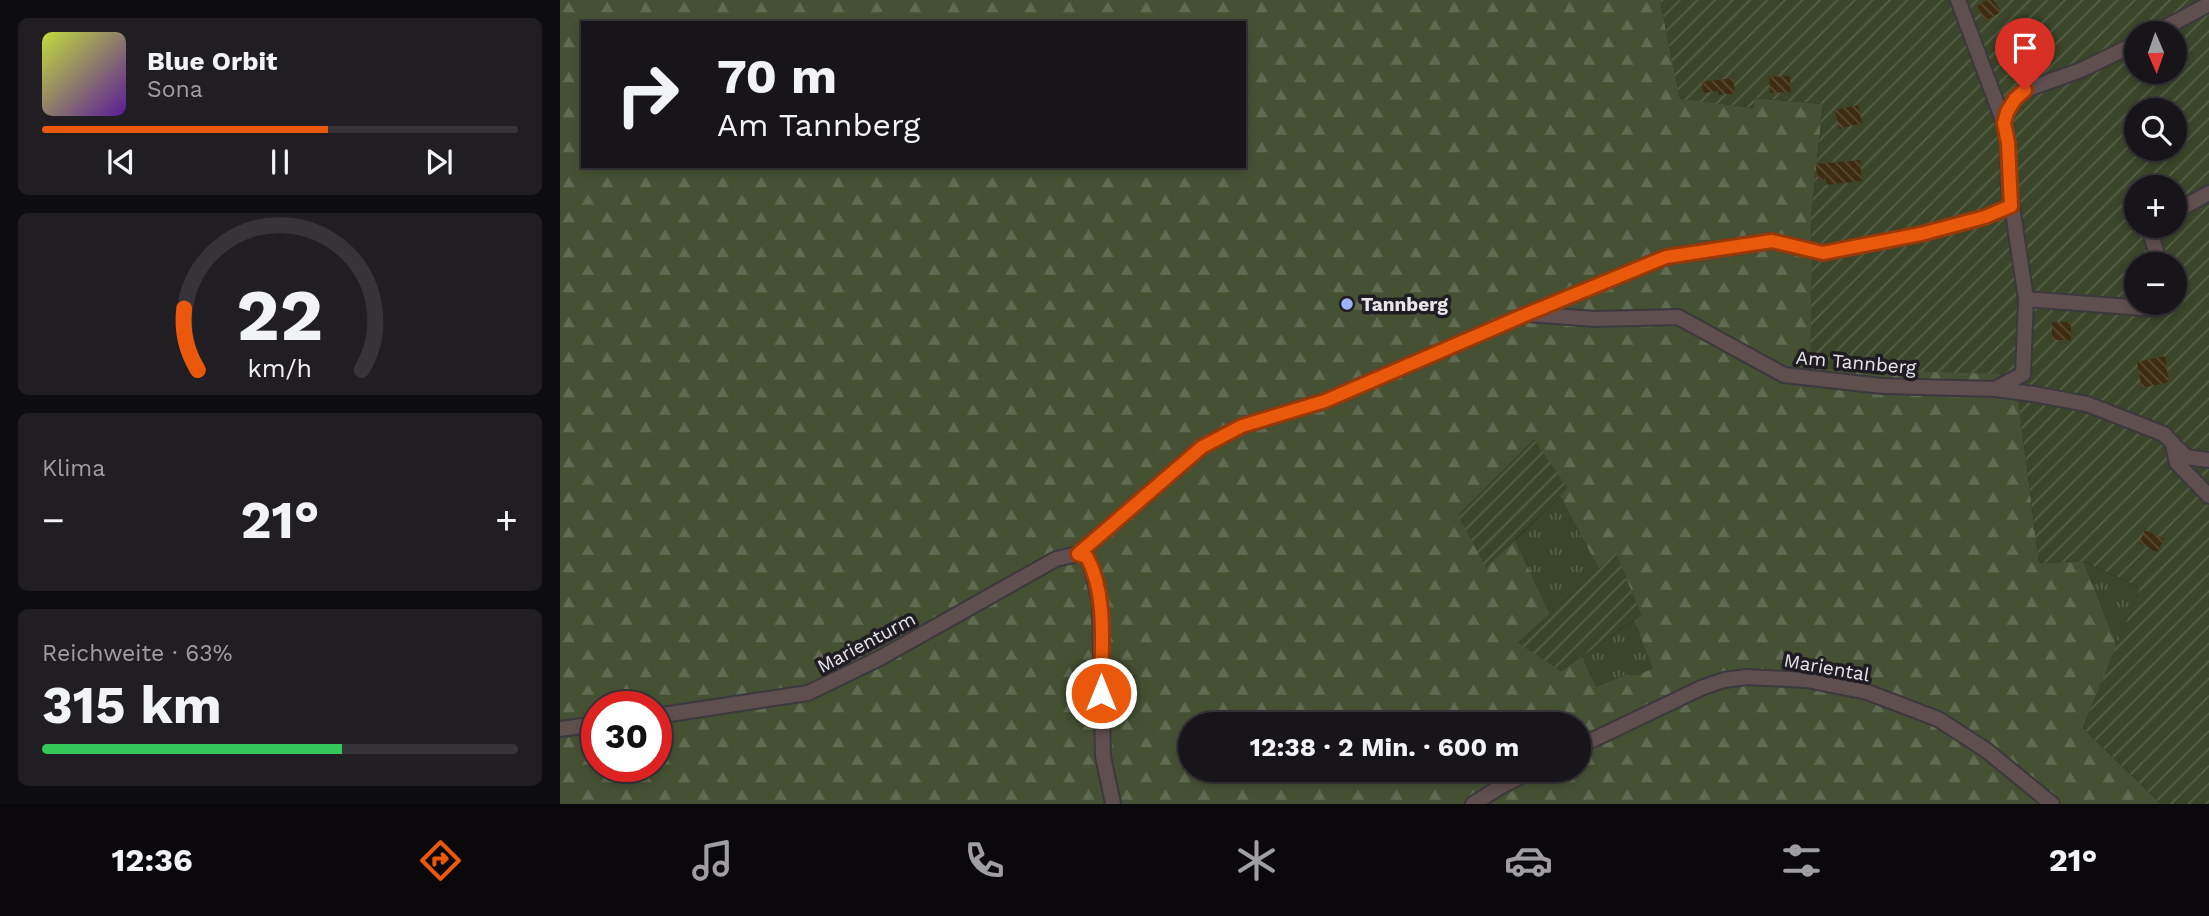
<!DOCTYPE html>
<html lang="de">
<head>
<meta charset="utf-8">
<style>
  body { margin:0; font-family:"Work Sans",sans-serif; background:#211e23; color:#f1f3f6; height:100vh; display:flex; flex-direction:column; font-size:26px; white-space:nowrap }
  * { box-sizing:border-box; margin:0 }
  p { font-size:23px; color:#9f9fa2 }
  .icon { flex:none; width:38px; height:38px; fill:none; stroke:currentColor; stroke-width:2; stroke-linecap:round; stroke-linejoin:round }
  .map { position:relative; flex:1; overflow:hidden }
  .details { display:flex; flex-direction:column; gap:18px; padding:18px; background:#0d0c0e; width:560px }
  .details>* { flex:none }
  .top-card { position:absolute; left:21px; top:21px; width:665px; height:147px; border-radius:0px; box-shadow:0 4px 10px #0003,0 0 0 2px #363439; background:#18151a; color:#f1f3f6; overflow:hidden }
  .needle { width:46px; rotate:178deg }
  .controls { position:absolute; left:1564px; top:21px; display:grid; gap:14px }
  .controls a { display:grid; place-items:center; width:63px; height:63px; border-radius:50%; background:#18151a; box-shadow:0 4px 10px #0003,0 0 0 2px #363439; font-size:35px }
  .speed { position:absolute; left:21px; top:691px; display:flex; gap:14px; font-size:35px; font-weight:700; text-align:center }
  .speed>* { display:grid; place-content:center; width:91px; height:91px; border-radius:50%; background:#18151a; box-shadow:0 4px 10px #0003,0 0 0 2px #363439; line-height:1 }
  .speed .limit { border:10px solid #d22; background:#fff; color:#111 }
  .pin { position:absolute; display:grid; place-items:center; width:60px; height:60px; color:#fff; margin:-72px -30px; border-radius:50% 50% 50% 0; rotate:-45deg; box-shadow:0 0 7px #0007 }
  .pin .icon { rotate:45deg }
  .me { position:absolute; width:77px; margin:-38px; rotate:0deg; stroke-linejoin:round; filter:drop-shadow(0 0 5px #0008) }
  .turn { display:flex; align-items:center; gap:24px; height:147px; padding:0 21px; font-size:32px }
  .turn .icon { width:91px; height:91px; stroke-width:2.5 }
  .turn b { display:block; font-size:49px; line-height:60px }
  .big { font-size:52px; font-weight:700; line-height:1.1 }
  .details .tile { flex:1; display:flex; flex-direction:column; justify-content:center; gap:10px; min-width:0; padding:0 24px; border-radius:10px; background:#211e23 }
  .details .dial { align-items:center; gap:0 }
  .dial svg { height:182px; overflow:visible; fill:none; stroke:#363439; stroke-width:7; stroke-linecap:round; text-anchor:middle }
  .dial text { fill:#f1f3f6; stroke:none }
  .song { display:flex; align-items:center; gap:21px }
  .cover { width:84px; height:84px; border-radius:10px; background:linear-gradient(135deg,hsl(70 70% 55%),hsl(270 70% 35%)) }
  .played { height:7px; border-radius:4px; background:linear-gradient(90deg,#ea580c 60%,#363439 60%) }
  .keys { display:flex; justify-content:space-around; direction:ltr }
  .heat { display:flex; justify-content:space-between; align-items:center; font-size:38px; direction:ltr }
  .charge { height:10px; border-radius:5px; background:linear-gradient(90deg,#34c759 63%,#363439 0) }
  .trip { position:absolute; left:618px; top:712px; width:413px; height:70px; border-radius:35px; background:#18151a; box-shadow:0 4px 10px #0003,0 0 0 2px #363439; font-weight:700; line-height:70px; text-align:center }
  .tabs { display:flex; height:112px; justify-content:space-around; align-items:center; background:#0a080a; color:#9f9fa2 }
  .tabs .icon { width:49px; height:49px }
  .tabs .on { color:#ea580c }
  .tabs b { font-size:32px; color:#f1f3f6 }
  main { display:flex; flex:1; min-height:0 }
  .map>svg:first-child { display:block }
  .grass { fill:url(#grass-tufts) }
  .forest { fill:url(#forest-firs); fill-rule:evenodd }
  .garden { fill:url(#garden-furrows); fill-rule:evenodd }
  .building { fill:url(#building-back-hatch) }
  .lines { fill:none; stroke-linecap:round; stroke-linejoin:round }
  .minor-casing { stroke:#3c383f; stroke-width:18 }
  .minor { stroke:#5f4f4e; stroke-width:14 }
  .route-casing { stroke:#983908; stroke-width:18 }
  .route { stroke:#ea580c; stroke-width:12 }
  .poi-dot { fill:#9db4fd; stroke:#201c23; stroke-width:2.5 }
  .labels { text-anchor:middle; stroke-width:7; stroke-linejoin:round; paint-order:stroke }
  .poi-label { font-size:19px; font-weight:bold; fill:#e7e5ea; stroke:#201c23; text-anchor:start }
  .street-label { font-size:19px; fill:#e7e5ea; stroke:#201c23 }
</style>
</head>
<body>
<main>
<section class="details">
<div class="tile">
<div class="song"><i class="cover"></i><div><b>Blue Orbit</b><p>Sona</p></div></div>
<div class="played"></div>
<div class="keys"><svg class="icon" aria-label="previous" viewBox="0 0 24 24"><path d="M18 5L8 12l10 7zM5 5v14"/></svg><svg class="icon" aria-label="pause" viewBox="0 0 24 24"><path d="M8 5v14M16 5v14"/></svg><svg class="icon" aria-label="next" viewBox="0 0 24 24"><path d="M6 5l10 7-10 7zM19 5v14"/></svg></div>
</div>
<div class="tile dial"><svg viewBox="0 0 100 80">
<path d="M14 69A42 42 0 1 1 86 69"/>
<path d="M14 69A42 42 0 0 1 8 42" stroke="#ea580c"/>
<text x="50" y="56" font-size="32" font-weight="700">22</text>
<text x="50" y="72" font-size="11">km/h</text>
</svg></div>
<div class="tile"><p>Klima</p>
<div class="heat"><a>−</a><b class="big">21°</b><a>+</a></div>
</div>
<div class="tile"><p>Reichweite · 63%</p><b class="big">315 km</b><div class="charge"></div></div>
</section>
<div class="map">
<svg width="1649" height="804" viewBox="0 0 1649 804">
  <defs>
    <pattern id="grass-tufts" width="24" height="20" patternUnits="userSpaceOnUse" patternTransform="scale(1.75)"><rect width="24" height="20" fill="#3a4529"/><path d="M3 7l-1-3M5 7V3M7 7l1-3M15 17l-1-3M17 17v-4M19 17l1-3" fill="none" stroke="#566048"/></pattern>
    <pattern id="forest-firs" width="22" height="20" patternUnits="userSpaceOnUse" patternTransform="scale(1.75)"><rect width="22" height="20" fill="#465134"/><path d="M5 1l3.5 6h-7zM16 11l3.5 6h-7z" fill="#616a52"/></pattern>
    <pattern id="garden-furrows" width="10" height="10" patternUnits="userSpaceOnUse" patternTransform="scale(1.75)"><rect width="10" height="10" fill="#3a4529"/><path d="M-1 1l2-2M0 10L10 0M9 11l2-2" fill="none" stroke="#566048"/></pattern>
    <pattern id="building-back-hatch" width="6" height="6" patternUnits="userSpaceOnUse" patternTransform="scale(1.75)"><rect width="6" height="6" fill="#3e2c11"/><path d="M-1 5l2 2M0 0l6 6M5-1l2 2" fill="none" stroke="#5a4a34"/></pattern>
  </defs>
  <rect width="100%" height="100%" fill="#201c23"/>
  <g class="grass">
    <path d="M1000 496 1039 569 990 614 955 540Z"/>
    <path d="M1523 561 1580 588 1557 645Z"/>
    <path d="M1074 620 1094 668 1079 675 1066 674 1036 687 1022 656Z"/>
  </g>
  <path class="forest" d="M0 0H1100L1120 98 1194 108V98L1263 104 1251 219 1252 264 1251 368 1439 373 1458 397 1479 563 1523 561 1557 645 1523 728 1601 804H0ZM23 23H684V166H23ZM1007 489 1000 496 1039 569 1056 554 1081 615 1074 620 1093 668 1079 675 1066 674 1036 687 1022 656 1001 671 959 642 990 614 955 540 926 567ZM37 707H96V766H37ZM630 724H1018V770H630Z"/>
  <g class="garden">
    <path d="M1100 0H1649V804H1601L1523 728 1580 588 1523 561 1479 563 1458 397 1439 374 1250 368 1252 264 1251 219 1263 104 1195 98 1194 108 1120 99ZM1577 33H1615V72H1577ZM1577 110H1615V149H1577ZM1577 187H1615V226H1577ZM1577 264H1615V303H1577Z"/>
    <path d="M974 439 1007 488 926 568 898 515Z"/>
    <path d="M1056 553 1081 615 1001 671 958 643Z"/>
  </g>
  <g class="building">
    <path d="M1427 0H1434L1441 12 1425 21 1417 6Z"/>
    <path d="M1230 76 1231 92 1210 93 1209 77Z"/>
    <path d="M1173 78 1175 93 1159 95 1158 91 1143 93 1142 82Z"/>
    <path d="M1298 105 1302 123 1279 129 1275 110Z"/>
    <path d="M1300 160 1302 181 1266 185V179L1258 180 1256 164Z"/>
    <rect x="1492" y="322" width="19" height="18"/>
    <path d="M1605 356 1609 382 1582 388 1577 362Z"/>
    <path d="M1585 530 1604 539 1597 552 1579 543Z"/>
  </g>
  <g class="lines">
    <defs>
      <g id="minor">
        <path d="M1398 0 1444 123"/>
        <path d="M1595 33 1649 4"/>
        <path d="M1615 212 1649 193"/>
        <path d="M1597 226 1592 238 1600 264"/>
        <path d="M1466 299 1597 309 1607 306 1610 303"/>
        <path d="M972 312 1106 257 1212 241 1263 253 1361 234 1425 217 1451 206"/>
        <path d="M1435 389 1463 374 1466 299 1449 186 1448 143 1444 123 1447 112 1455 99 1465 90 1521 70 1577 43"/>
        <path d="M1614 445 1626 457 1649 460"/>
        <path d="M518 554 642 447 682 426 765 401 967 314 1035 319 1118 317 1224 375 1322 386 1435 389 1473 394 1527 404 1604 434 1613 444 1617 463 1649 496"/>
        <path d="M518 554 527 557 531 565 540 603 543 756 553 804"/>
        <path d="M96 716 248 693 320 658 496 559 518 554"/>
        <path d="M0 729 37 724"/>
        <path d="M1018 747 1141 688 1164 680 1187 677 1247 680 1307 692 1378 719 1426 750 1492 804"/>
        <path d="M913 804 940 787 973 770"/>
      </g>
    </defs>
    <use href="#minor" class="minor-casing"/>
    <use href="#minor" class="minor"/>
  </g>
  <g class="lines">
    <defs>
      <path id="route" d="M541 693C541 650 548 596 527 557L518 554 642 447 682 426 765 401 967 314 1106 257 1212 241 1263 253 1361 234 1425 217 1451 206 1448 143 1444 123 1447 112 1455 99 1465 90"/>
    </defs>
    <use href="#route" class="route-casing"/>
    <use href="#route" class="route"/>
  </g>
  <circle class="poi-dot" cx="787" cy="304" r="7"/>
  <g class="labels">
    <g class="poi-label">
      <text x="801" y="311">Tannberg</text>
    </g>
    <g class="street-label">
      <text transform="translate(1296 362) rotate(5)" y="7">Am Tannberg</text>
      <text transform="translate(306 642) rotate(-28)" y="7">Marienturm</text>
      <text transform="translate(1267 667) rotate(10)" y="7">Mariental</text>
    </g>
  </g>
</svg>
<div class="controls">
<a><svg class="needle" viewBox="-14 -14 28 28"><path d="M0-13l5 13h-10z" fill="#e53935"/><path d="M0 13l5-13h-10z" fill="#9f9fa2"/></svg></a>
<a><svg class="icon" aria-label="search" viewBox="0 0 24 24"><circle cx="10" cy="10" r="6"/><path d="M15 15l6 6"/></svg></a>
<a>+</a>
<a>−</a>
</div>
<div class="speed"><div class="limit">30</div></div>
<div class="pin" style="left:1465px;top:90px;background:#d93025"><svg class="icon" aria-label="arrive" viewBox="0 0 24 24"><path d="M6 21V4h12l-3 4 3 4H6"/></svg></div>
<svg class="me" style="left:541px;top:693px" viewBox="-20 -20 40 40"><circle r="17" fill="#ea580c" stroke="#fff" stroke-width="3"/><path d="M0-11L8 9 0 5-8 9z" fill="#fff"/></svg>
<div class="trip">12:38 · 2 Min. · 600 m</div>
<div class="top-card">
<div class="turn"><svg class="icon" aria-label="right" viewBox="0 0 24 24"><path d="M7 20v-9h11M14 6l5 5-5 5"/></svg><div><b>70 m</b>Am Tannberg</div></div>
</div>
</div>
</main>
<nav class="tabs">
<b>12:36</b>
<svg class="icon on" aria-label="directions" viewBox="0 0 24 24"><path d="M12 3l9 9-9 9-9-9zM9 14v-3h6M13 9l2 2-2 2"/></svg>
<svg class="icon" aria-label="music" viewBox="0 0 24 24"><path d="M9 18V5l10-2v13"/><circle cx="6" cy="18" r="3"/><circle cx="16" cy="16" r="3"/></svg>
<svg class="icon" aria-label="phone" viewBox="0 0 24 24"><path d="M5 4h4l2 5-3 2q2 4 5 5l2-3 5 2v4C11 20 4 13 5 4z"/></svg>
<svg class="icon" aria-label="climate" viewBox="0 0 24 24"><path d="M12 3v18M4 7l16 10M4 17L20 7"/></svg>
<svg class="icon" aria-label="car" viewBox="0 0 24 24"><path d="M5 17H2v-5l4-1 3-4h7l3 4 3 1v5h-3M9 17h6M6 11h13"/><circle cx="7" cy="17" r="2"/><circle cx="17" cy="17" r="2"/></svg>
<svg class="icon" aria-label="filters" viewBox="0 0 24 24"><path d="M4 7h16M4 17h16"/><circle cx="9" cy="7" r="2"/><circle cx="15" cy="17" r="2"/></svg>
<b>21°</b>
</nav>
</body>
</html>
